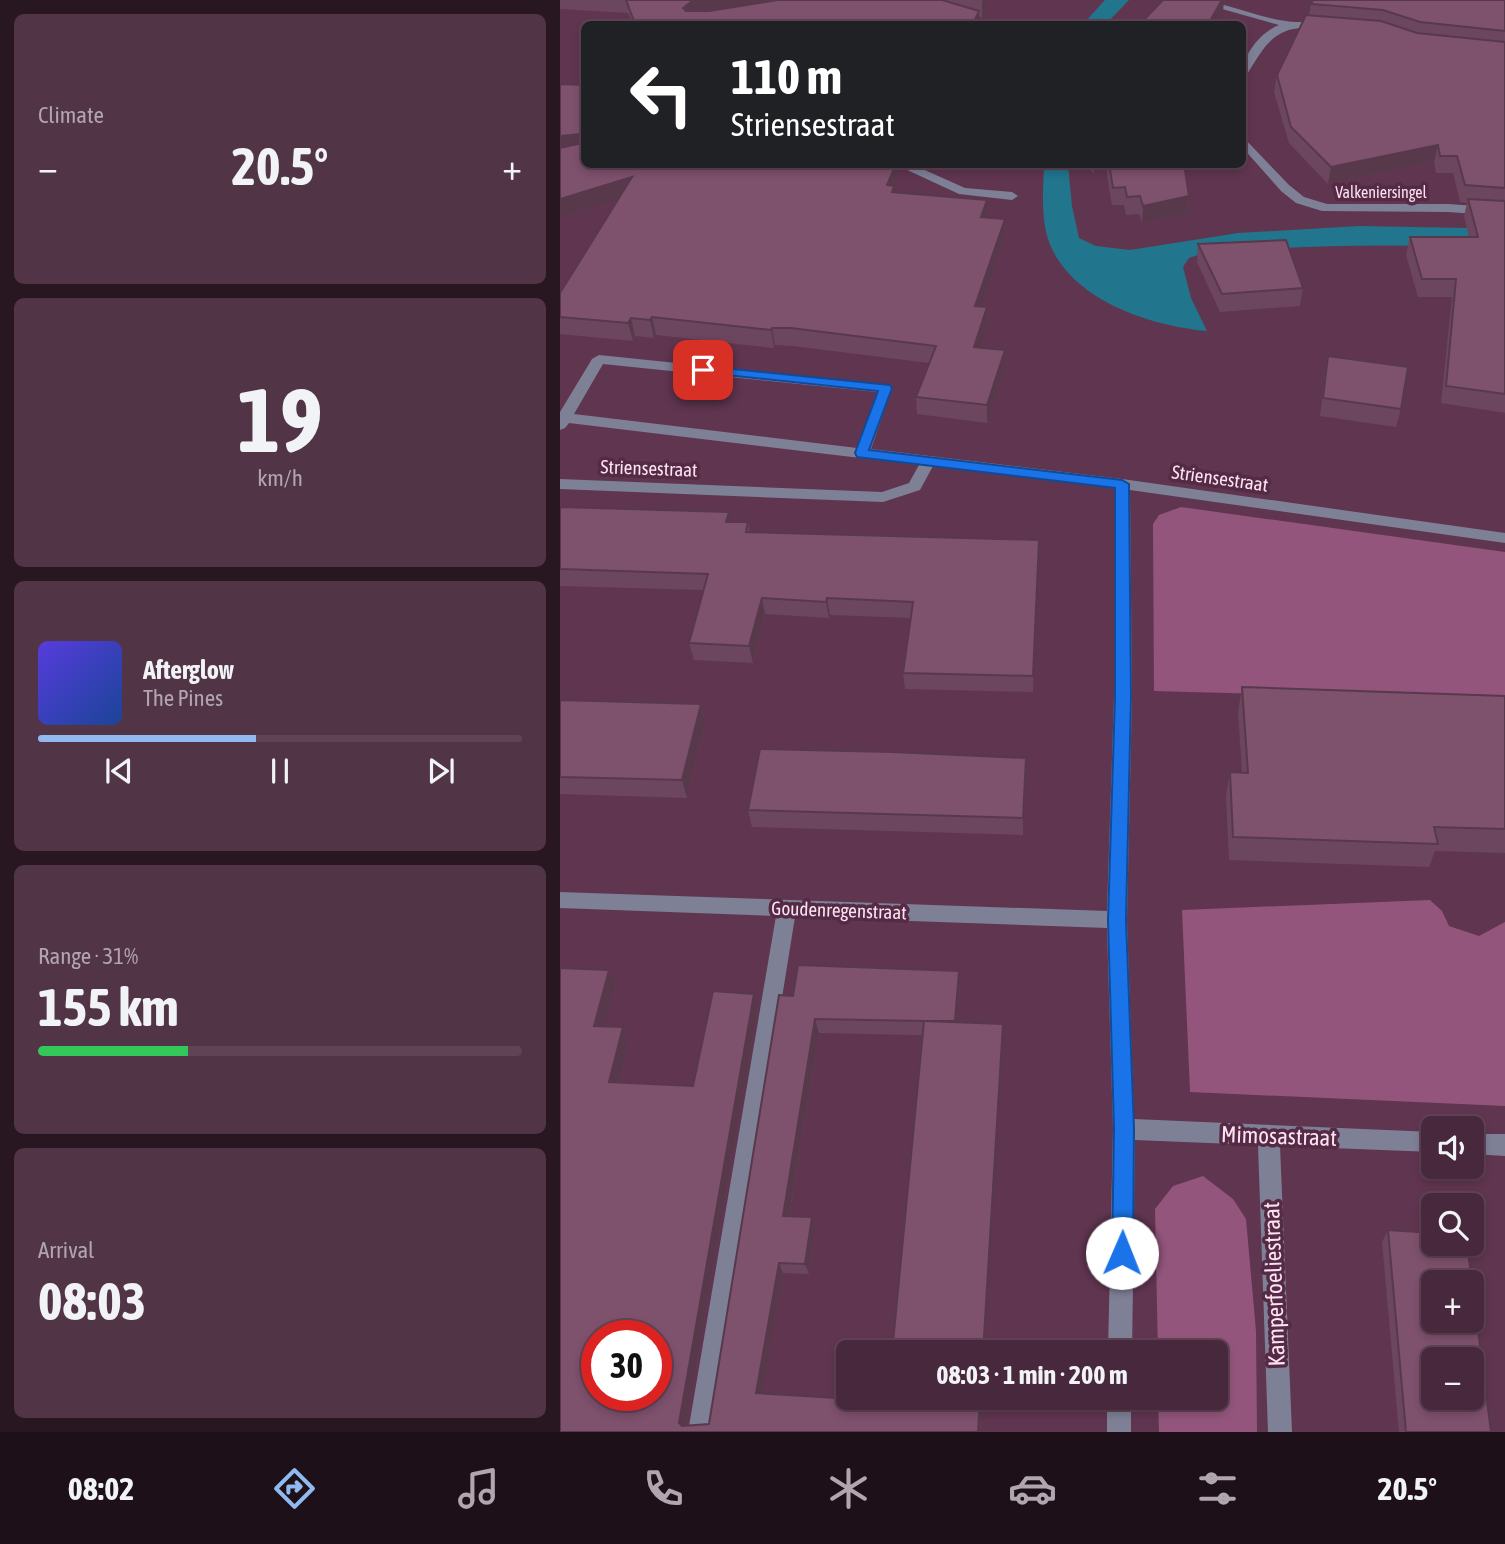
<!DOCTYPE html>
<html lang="en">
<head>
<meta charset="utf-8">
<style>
  body { margin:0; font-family:"Asap Condensed",sans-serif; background:#523447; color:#f1f3f6; height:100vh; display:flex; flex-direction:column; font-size:26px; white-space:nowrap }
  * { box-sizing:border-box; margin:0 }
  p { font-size:23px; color:#b1a6af }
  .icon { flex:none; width:38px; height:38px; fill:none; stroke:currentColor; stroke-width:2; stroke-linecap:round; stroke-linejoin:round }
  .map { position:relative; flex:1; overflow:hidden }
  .sheet { display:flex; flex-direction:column; gap:14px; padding:14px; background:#281621; width:560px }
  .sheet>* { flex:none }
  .guide { position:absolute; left:21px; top:21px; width:665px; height:147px; border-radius:10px; box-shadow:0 4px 10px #0003,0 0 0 2px #604456; background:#202124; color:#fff; overflow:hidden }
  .buttons { position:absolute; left:861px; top:1116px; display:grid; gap:14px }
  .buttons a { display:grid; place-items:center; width:63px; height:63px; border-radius:10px; background:#48283c; box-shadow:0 4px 10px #0003,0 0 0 2px #604456; font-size:35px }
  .speed { position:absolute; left:21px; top:1320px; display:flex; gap:14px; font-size:35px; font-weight:700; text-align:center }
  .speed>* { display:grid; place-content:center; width:91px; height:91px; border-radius:50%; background:#48283c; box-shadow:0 4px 10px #0003,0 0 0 2px #604456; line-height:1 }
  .speed .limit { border:10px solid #d22; background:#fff; color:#111 }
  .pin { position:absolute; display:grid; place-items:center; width:60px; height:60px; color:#fff; margin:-30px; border-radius:14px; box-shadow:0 4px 10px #0006 }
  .me { position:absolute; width:77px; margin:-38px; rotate:1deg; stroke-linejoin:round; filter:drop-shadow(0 0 5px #0008) }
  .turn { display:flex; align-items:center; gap:24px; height:147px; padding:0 35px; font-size:32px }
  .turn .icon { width:91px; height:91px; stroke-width:2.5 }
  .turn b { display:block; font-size:49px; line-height:60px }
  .big { font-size:52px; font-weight:700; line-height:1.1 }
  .sheet .widget { flex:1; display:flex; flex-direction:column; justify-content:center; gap:10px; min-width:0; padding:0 24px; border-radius:10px; background:#523447 }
  .sheet .dial { align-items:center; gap:0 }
  .dial b { font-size:91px; line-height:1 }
  .song { display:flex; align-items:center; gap:21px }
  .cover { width:84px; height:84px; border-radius:10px; background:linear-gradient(135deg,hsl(250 70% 55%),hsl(220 70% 35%)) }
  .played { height:7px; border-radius:4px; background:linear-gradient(90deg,#90b9f0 45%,#604456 45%) }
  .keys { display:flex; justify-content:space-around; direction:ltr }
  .heat { display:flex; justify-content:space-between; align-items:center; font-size:38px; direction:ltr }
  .charge { height:10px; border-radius:5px; background:linear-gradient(90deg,#34c759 31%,#604456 0) }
  .trip { position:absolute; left:276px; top:1340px; width:392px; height:70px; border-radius:10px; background:#48283c; box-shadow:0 4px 10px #0003,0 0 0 2px #604456; font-weight:700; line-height:70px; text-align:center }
  .tabs { display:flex; height:112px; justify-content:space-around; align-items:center; background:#1d1018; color:#b1a6af }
  .tabs .icon { width:49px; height:49px }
  .tabs .selected { color:#90b9f0 }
  .tabs b { font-size:32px; color:#f1f3f6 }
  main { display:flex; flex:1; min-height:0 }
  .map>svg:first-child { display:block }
  .green { fill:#93557c }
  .water { fill:#21758d }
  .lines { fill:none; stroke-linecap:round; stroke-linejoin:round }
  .minor { fill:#7e8096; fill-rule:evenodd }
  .wall { fill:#6c465e }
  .shaded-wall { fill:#58394c }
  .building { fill:#7e516d; stroke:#58394c; stroke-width:2; fill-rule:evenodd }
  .route { fill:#1a73e8; stroke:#114b97; stroke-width:2 }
  .labels { text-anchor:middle; stroke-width:7; stroke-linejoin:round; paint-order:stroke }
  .far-street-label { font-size:16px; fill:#fde2f2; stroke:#542a45 }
  .street-label { font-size:19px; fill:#fde2f2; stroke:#542a45 }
  .near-street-label { font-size:23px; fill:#fde2f2; stroke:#542a45 }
</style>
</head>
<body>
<main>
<section class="sheet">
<div class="widget"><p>Climate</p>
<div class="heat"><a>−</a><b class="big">20.5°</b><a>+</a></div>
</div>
<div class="widget dial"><b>19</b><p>km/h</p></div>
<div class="widget">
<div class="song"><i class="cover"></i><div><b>Afterglow</b><p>The Pines</p></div></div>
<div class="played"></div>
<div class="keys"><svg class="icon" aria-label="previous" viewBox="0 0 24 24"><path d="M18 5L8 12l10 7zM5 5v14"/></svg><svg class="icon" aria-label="pause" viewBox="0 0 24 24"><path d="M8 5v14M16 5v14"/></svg><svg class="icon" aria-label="next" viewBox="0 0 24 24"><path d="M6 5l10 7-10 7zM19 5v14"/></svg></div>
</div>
<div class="widget"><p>Range · 31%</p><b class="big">155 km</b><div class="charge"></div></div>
<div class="widget"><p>Arrival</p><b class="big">08:03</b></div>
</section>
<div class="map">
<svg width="945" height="1432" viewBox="0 0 945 1432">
  <rect width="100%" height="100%" fill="#603550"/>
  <g class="green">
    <path d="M621 507 945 552V701L594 691 593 524 599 515Z"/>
    <path d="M870 900 882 911 889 926 919 936 945 922V1106L630 1092 622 910Z"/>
    <path d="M643 1176 673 1199 686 1219 696 1331 697 1432H599L598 1398H656V1353H598L595 1209 613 1186Z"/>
  </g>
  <g class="water">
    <path d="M545 0H569L546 24H523Z"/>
    <path d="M484 165H508L512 206 519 238 536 246 570 250 678 233 799 226 909 228 945 249C844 243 745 245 644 253L629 258 623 267 631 298 647 331C593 326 518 303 492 249 480 224 483 192 484 165Z"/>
  </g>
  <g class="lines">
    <g class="minor">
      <path d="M630 0C666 0 699 20 735 22 746 22 758 20 767 26 761 30 754 28 746 28 712 27 702 51 686 76L682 77C682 56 699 33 719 25Z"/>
      <path d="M682 136 729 185 744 197 767 204H888L945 208V216L888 212 762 211 736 203 721 191 682 147Z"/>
      <path d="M332 164H360L358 167 405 188 452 192 458 196 452 200 399 194 345 169 316 175 310 171Z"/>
      <path d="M39 355 330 385 332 388 311 449 562 479 945 533V543L570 490 572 696 567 920 574 1119 873 1132V1152L720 1146 732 1432H708L698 1145 575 1140 572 1353H548L553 1129 547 928 235 917 152 1432H128L216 916 0 908V892L547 911 554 696V488L373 466 360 490 323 502 0 489V479L322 492 349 483 359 465 9 423 5 428 0 430V412L32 359ZM43 364 317 392 297 448 14 414Z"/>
      <path d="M912 1134H945V1156L912 1154Z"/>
      <rect x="547" y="1398" width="24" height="34"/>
    </g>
  </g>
  <g class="wall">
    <path d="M0 0H429L422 18 419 16V24H73L68 13 0 9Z"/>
    <path d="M945 0V413L881 403 892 297H858L846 255 850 237H909L904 216 907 203 900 202 893 173H876L874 162 768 184 729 143 714 92 717 75 749 15 751 4Z"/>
    <path d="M24 164H340V174L335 188V192L427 217 445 236 421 307H427L428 325 420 347 445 367 427 423 357 414 356 397 369 363 233 346 215 345 214 348 96 335 94 338 75 336 73 341 0 334V293L58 199 0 217Z"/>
    <path d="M522 164H541L534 173Z"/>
    <path d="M547 164H624L629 196 628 214 582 223 579 214 566 215 564 205H552L547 175Z"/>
    <path d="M638 244 743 288 740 306 660 312 637 262Z"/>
    <path d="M768 356 841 409 836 427 760 416 765 374Z"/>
    <path d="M0 507 171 522H188L190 532 479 540 473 692 345 689 343 673 351 618 270 615 269 618 205 614 193 663 134 660 129 643 143 590 0 586Z"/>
    <path d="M682 687 945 696V853L875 851 869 867 669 860 666 796 670 772H682L678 712Z"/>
    <path d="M0 700 141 704 145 722 127 798 0 794Z"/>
    <path d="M466 758 463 835 192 827 188 810Z"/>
    <path d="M49 970 56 983 44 1026 63 1027 69 1041 59 1083 133 1086 198 1007 126 1426 149 1424 233 996 400 985 397 1022 443 1037 259 1033 229 1217 255 1229 249 1274 223 1273 202 1394 292 1399 422 1398 420 1432H0Z"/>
    <path d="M828 1230 931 1432H839L822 1242Z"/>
  </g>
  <g class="shaded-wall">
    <path d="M147 0H251L126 24 123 8 131 2Z"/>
    <path d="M423 0H429L422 18V2Z"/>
    <path d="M662 0H664L663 12 656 24H647Z"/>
    <path d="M419 11V24H413Z"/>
    <path d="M20 134 24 150 0 153V136Z"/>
    <path d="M878 145 874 162 768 184 771 167Z"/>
    <path d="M336 164H340V174L335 188 336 203 327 185Z"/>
    <path d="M534 164H541L534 173Z"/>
    <path d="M72 177 76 194 0 217V199Z"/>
    <path d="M629 196 628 214 582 223 583 206Z"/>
    <path d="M427 200V218L421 217Z"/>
    <path d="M445 219V236L416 323 415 306Z"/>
    <path d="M427 307 428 325 415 364 414 347Z"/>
    <path d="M92 317 96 335 94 338 90 320Z"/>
    <path d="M71 318 75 336 73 341 68 323Z"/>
    <path d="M212 328 215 345 214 348 211 330Z"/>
    <path d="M445 350V367L427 423V405Z"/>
    <path d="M169 512 173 529 166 522Z"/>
    <path d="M479 540V557L473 692V676Z"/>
    <path d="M202 598 205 614 193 663 189 646Z"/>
    <path d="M267 598 270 615 269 618 266 602Z"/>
    <path d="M141 704 145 722 127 798 122 780Z"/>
    <path d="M466 758V776L463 835V818Z"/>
    <path d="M49 970 56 983 41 1039 34 1026Z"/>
    <path d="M399 971 400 985 396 1035 395 1021Z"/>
    <path d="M194 994 198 1007 125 1432 119 1423Z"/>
    <path d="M255 1019 259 1033 227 1228 223 1216Z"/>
    <path d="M443 1024V1037L425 1353H423Z"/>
    <path d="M63 1027 69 1041 56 1095 49 1082Z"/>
    <path d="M252 1217 255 1229 249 1274 245 1264Z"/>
    <path d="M219 1263 223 1273 201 1402 196 1393Z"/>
    <path d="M420 1398H422L420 1432H418Z"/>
  </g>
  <g class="building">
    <path d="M66 0H147L131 2 123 8 126 11H149L218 0H382L419 11 413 24H75Z"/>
    <path d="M603 0H662L651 19 647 24H580Z"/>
    <path d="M753 0H945V31L860 22 823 10 751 4Z"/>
    <path d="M746 15 821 21 857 33 945 42V188L905 185 897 156H880L878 145 771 167 731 127 717 75Z"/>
    <path d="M0 84 24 85V164H336L327 185 334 186 332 192 427 200 421 217 445 219 415 306 427 307 414 347 445 350 427 405 356 397 376 346 231 328H212L211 330 92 317 90 320 71 318 68 323 0 317V293L72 177 0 199V148L22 143 20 134 0 136Z"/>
    <path d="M549 164H624L629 196 583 206 580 196 567 197 565 187 553 188Z"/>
    <path d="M908 199 945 201V394L886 386 896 279H862L850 237H918Z"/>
    <path d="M726 240 743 288 662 294 638 244Z"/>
    <path d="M768 356 848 367 841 409 763 398Z"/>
    <path d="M0 507 169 512 166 522H188L186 532 479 540 473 676 343 673 353 602 267 598 266 602 202 598 189 646 129 643 148 574 0 569Z"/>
    <path d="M682 687 945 696V829L874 827 878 844 673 837 670 772 688 773Z"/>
    <path d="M0 700 141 704 122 780 0 777Z"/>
    <path d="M200 749 332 752 466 758 463 818 188 810Z"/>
    <path d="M238 965 399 971 395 1021H365L443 1024 423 1353H332L364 1021 255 1019 223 1216 252 1217 245 1264 219 1263 196 1393 292 1399V1398H420L418 1432H0V968L49 970 34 1026 63 1027 49 1082 133 1086 153 991 194 994 119 1423 122 1426 149 1424 219 995 233 996ZM37 1335H96V1395H37Z"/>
    <path d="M828 1230 873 1233V1244H907L931 1432H846ZM873 1283H912V1321H873ZM873 1360H912V1398H873Z"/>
  </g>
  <path class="route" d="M143 366 330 385 332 388 309 450 562 480 569 484 571 696 566 920 574 1129 573 1253 570 1261 562 1264 555 1261 552 1253 554 1129 548 920 555 696V488L297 457 295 453 318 391 138 372 137 370Z"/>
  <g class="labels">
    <g class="far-street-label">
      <text x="821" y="198">Valkeniersingel</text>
    </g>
    <g class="street-label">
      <text transform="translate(89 468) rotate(2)" y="7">Striensestraat</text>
      <text transform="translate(660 478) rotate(8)" y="7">Striensestraat</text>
      <text transform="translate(279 910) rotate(2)" y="7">Goudenregenstraat</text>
    </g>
    <g class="near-street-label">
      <text transform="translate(719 1136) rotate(2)" y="8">Mimosastraat</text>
      <text transform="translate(714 1284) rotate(-92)" y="8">Kamperfoeliestraat</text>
    </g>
  </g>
</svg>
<div class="buttons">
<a><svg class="icon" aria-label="sound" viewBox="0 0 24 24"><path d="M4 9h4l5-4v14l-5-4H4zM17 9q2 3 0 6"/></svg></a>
<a><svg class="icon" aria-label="search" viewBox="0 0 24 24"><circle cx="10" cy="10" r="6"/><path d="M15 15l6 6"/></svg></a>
<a>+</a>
<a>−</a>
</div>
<div class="speed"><div class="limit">30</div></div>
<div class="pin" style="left:143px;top:370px;background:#d93025"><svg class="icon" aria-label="arrive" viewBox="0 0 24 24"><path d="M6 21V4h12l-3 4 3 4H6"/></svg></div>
<svg class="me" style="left:562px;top:1253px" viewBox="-20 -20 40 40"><circle r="19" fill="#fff"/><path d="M0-13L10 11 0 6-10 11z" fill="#1a73e8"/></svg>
<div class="trip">08:03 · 1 min · 200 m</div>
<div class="guide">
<div class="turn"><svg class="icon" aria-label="left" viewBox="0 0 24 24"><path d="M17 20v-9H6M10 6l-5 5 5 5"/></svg><div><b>110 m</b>Striensestraat</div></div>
</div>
</div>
</main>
<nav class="tabs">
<b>08:02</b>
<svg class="icon selected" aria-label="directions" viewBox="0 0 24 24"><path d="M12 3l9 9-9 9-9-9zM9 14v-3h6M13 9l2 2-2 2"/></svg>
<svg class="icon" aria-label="music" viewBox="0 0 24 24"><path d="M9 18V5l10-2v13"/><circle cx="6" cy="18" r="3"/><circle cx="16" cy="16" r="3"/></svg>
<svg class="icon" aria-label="phone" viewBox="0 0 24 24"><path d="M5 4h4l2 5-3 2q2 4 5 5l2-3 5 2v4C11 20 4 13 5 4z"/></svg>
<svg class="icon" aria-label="climate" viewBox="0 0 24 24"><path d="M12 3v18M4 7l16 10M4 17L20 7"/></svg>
<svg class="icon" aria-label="car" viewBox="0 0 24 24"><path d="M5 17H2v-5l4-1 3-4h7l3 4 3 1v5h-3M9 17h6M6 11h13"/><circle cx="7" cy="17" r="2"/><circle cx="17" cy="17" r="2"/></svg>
<svg class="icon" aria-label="filters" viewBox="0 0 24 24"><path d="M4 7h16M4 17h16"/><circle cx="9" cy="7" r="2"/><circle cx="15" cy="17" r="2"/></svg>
<b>20.5°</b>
</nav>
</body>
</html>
